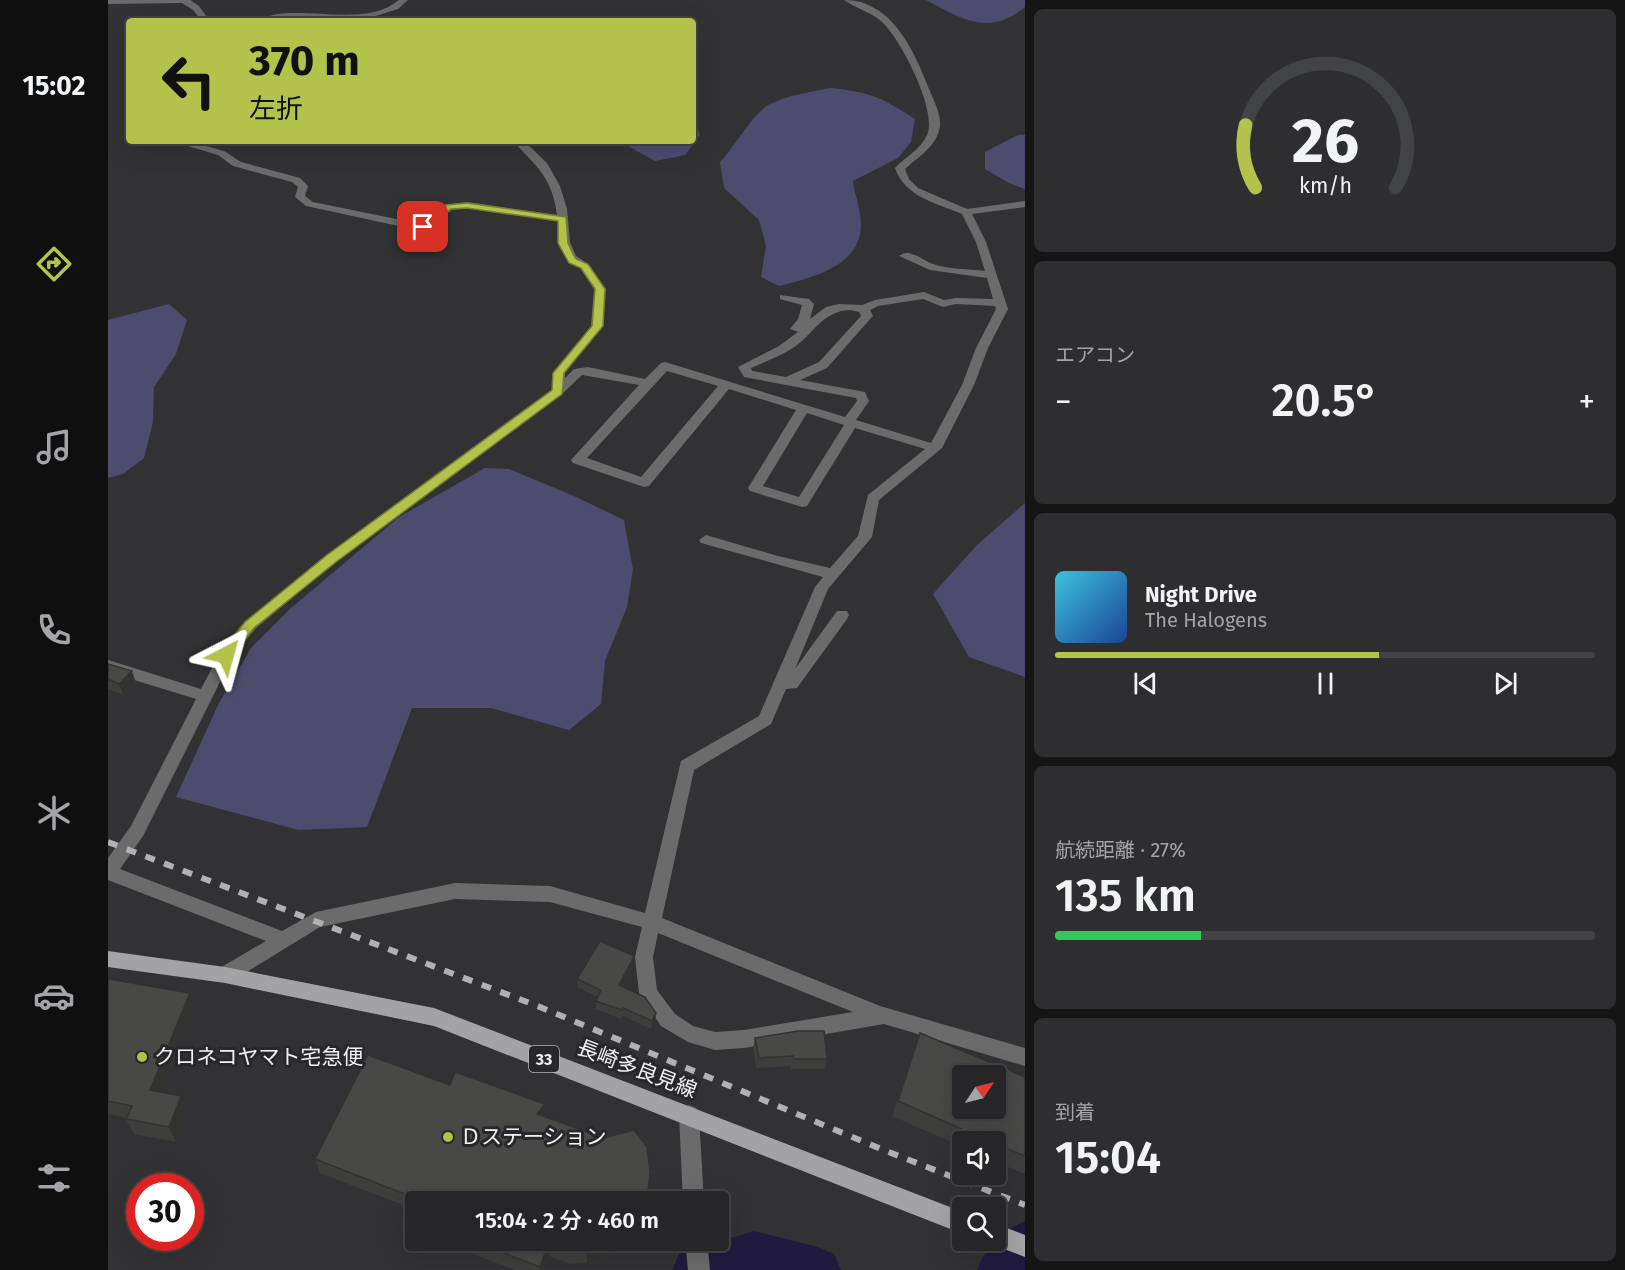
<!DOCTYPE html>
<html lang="ja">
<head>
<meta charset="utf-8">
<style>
  body { margin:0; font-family:"Fira Sans","Noto Sans JP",sans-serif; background:#2e2e30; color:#f1f3f6; height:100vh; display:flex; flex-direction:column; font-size:22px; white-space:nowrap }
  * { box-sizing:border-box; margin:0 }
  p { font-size:20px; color:#a4a5a8 }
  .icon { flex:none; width:33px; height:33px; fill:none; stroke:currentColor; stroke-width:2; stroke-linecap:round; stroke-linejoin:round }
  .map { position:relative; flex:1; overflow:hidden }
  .details { display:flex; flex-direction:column; gap:9px; padding:9px; background:#151516; width:600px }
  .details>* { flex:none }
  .banner { position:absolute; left:18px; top:18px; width:570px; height:126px; border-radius:6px; box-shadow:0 6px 24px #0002,0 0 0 2px #424345; background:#b3c24b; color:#111; overflow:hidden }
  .needle { width:39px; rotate:55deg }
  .tools { position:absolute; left:844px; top:1065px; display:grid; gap:12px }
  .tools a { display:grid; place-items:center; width:54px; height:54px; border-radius:6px; background:#262628; box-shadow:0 6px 24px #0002,0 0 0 2px #424345; font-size:30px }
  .speed { position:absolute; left:18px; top:1173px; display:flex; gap:12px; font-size:30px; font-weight:700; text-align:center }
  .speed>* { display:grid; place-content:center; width:78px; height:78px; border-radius:50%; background:#262628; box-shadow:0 6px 24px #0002,0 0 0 2px #424345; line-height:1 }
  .speed .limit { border:9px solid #d22; background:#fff; color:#111 }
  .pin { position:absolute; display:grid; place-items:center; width:51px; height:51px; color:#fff; margin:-26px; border-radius:12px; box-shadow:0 3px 9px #0006 }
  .me { position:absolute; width:66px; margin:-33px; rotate:39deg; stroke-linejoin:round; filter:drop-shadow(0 0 4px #0008) }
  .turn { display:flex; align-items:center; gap:21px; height:126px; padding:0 24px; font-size:27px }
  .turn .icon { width:78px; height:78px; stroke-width:2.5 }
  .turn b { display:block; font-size:42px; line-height:51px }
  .big { font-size:45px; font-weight:600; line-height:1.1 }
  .details .tile { flex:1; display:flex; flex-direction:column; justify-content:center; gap:9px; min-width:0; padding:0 21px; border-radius:9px; background:#2e2e30 }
  .details .dial { align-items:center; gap:0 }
  .dial svg { height:156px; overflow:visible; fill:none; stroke:#424345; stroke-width:7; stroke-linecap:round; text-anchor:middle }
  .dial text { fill:#f1f3f6; stroke:none }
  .song { display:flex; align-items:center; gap:18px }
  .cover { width:72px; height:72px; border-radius:9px; background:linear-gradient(135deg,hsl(190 70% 55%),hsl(220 70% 35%)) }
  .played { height:6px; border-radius:3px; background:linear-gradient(90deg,#b3c24b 60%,#424345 60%) }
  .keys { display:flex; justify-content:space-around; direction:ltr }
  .heat { display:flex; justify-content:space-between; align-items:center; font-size:33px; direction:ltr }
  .charge { height:9px; border-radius:4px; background:linear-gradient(90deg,#34c759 27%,#424345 0) }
  .trip { position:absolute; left:297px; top:1191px; width:324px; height:60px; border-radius:6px; background:#262628; box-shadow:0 6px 24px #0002,0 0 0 2px #424345; font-weight:600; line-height:60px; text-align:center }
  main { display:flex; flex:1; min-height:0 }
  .tabs { display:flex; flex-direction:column; width:108px; justify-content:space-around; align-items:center; background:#0f0f10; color:#a4a5a8 }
  .tabs .icon { width:42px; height:42px }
  .tabs .selected { color:#b3c24b }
  .tabs b { font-size:27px; color:#f1f3f6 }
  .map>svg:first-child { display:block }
  .green { fill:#4e4c6e }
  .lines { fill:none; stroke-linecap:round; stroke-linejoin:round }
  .river { fill:#201b3e; fill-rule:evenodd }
  .street { fill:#6b6b6c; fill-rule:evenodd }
  .primary { fill:#a3a3a5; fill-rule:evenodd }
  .rail { stroke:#b1b1b3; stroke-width:6; stroke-dasharray:10 10; stroke-linecap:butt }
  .wall { fill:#3e3f3c }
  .shaded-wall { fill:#323331 }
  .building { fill:#484946; stroke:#323331; stroke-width:1.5; fill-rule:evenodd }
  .route { fill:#b3c24b; stroke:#747e31; stroke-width:1.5 }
  .poi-dot { fill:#b3c24b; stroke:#28282b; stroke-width:2 }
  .labels { text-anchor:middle; stroke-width:6; stroke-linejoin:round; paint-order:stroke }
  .shield { fill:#28282b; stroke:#b5b5b8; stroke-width:1.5 }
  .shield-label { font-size:16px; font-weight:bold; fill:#f2f2f4 }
  .near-poi-label { font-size:21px; fill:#f2f2f4; stroke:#28282b; text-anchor:start }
  .near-street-label { font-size:21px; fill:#f2f2f4; stroke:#28282b }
</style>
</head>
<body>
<main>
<nav class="tabs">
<b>15:02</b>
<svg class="icon selected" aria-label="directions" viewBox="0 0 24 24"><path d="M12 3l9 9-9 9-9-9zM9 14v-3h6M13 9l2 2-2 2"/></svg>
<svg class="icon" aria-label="music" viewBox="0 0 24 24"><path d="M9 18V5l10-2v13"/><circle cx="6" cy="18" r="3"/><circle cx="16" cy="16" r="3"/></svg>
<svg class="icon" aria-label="phone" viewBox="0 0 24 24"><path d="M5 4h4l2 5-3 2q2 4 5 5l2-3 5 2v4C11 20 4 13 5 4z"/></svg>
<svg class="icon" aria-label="climate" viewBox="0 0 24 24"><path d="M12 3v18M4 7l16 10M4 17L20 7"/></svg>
<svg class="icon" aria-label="car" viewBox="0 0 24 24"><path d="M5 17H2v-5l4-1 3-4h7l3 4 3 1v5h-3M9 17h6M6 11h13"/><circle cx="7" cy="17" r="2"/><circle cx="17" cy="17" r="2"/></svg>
<svg class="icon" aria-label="filters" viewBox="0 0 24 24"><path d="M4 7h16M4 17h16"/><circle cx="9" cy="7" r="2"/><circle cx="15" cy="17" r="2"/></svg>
</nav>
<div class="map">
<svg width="917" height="1270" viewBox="0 0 917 1270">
  <rect width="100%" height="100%" fill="#323235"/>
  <g class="green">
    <path d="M818 0H917V7C880 37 854 19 818 0Z"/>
    <path d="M722 88C762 92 773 97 807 119L803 142 790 158 745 181C747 196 754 214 753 228 750 267 703 278 671 286L653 277 658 246 651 220 616 188 612 162C627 146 644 114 662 104 681 95 702 92 722 88Z"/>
    <path d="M585 115 592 135 577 155 547 161 511 141H585Z"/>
    <path d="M910 135H917V189L901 183 877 169V152Z"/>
    <path d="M61 304 79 320 68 354 46 387 45 422 36 458 15 474 0 478V320Z"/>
    <path d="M377 468 401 469 466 496 516 520 525 569 519 607 497 661 493 704 461 730 383 708H304L259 827 191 830 68 797 111 703 143 648 182 609 291 517Z"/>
    <path d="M917 503V677L861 657 825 594 869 545Z"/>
  </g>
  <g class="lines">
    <g class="river">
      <path d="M917 1221V1270H869C878 1247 894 1231 917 1221Z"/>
      <path d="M646 1231 710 1247 726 1254 733 1270H564L571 1254Z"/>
    </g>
    <g class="street">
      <path d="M0 0H82L91 6 102 21H94L85 10 74 3 0 4Z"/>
      <path d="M291 0H300L290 9 261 18 149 21C184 0 254 31 291 0Z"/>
      <path d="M736 0C785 0 807 53 822 91 827 104 835 117 831 131 826 148 809 158 797 169L801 179 810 188 859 209 917 201V207L864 214 878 242 900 309 880 348 866 385 834 448 771 500 764 537 720 589 687 669 729 611H739L741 615 739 619 689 688 678 689 663 724 586 770 554 918 772 1006 917 1048V1066L776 1024 636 1048 607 1050 580 1042 553 1026 531 993 527 957 534 927 442 902 347 899 212 927 124 981 117 983 110 981 108 975 110 969 158 941 0 880V858L23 826 88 699 0 672V660L93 689 113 651 137 621 218 555 444 390 445 373 483 326 486 289 472 268 461 263 457 256 452 242 450 221 359 208 344 210 319 229 300 228 198 206 187 197 190 187 184 182 125 166 110 155 63 141H79L116 151 133 162 192 178 200 186 197 196 205 202 313 224 337 205 359 202 449 215C444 177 429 167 405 141H416L439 163 452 186 459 209 462 242 468 256 480 264 498 289 495 326 457 373V378L466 369 480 367 537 379 553 363 557 362 737 417 749 401 748 398 636 377 630 367 671 346 690 332 682 329 690 319 694 305 672 299V295L701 299 706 304 702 319 718 307 731 304 754 305 767 300 816 292 836 300 848 298 885 299 879 278 822 270 791 256C802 247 813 260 825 264 840 269 860 269 877 271L868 242 854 214C828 203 797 197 787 168 797 157 813 149 819 135 830 112 793 40 775 23 764 12 748 9 736 0ZM815 299 835 307 848 304 887 306 888 309 868 348 854 385 823 443 748 420 761 401 757 392 692 380 719 368 763 318 765 316 762 310 770 306ZM742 310 751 312 753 316 711 362 678 377 644 371 643 368C657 362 672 356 685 348 706 334 714 311 742 310ZM559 371 610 386 533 477 479 458ZM474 375 531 385 463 460 465 463 536 487 541 486 621 389 688 410 640 488 642 491 694 507 699 506 747 428 817 449 760 495 750 536 722 568 670 556 598 535 591 540 593 543 715 577 707 587 651 716 573 761 537 913 442 886 347 883 208 912 174 931 12 869 35 836 124 658 147 629 228 561 454 394ZM699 413 736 425 691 497 655 486ZM550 933 745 1012 636 1030 607 1032 585 1026 567 1014 549 990 545 957Z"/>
      <path d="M581 1105 588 1108 591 1115 596 1202H575L571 1115 574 1108Z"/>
      <path d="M577 1240H599L602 1270H580Z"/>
    </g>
    <g class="primary">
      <path d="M0 951 117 967 326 1008 855 1212V1234L326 1026 117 983 0 967Z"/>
      <path d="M888 1224 917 1235V1257L880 1243V1240H888Z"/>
    </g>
    <path class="rail" d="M0 842 432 1007 778 1151 917 1205"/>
  </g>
  <g class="wall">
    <path d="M0 664 28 683 15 695 0 689Z"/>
    <path d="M526 964 514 986 548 1013 547 1021 543 1029 515 1016 513 1019 488 1009V1001L490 997 469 987V979Z"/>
    <path d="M0 979 88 1009 54 1092 73 1096 80 1111 68 1142 26 1134 18 1119 19 1118 0 1114Z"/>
    <path d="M812 1033 917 1077V1174L888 1162V1142H855V1147L784 1116Z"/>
    <path d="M647 1038 719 1059 716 1069H683V1066L648 1068 645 1049Z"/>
    <path d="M342 1085 437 1104 438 1118 542 1172 539 1202H308V1210L212 1173 207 1159Z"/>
    <path d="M340 1240H521L504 1253 479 1263 463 1264 441 1256 436 1270H406L341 1244Z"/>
  </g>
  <g class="shaded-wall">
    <path d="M24 671 28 683 15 695 11 684Z"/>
    <path d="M526 956V964L511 993V985Z"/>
    <path d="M82 993 88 1009 49 1105 42 1090Z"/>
    <path d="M548 1013 547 1021 543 1029 544 1021Z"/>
    <path d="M73 1096 80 1111 68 1142 61 1127Z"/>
    <path d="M437 1104 438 1119 429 1114Z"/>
    <path d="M503 1240H521L504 1253 479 1263V1250Z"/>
    <path d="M441 1242V1256L436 1270H432V1267Z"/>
  </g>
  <g class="building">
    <path d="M0 664 24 671 11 684 0 679Z"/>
    <path d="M492 941 526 956 511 985 537 997 548 1013 544 1021 515 1008 514 1010 488 1001 493 990 469 979Z"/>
    <path d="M0 979 82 993 42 1090 73 1096 61 1127 18 1119 24 1106 0 1101Z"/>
    <path d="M690 1031H716L719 1059H686L685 1056 651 1058 647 1038Z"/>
    <path d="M812 1033 917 1077V1156L888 1144V1142H883L790 1101ZM855 1076H888V1108H855Z"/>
    <path d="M260 1055 342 1085 347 1072 437 1104 429 1114 496 1138 526 1130 539 1147 542 1172 539 1200 538 1202H317L207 1159Z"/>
    <path d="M363 1240H503L479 1250 463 1251 441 1242 432 1267Z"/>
  </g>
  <path class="route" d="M359 203 458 217 460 243 465 254 468 259 480 264 497 289 495 326 456 373 454 394 228 562 146 628 123 658H113L111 655 113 651 137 622 219 555 444 390 445 373 484 326 487 289 473 268 461 263 456 254 450 243V221L359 208 343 209 318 229 310 227 338 205Z"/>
  <g class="poi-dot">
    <circle cx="34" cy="1057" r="6"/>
    <circle cx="340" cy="1137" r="6"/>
  </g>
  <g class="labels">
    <rect class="shield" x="421" y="1046" width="30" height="26" rx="4.5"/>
    <g class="shield-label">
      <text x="436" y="1065">33</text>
    </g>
    <g class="near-poi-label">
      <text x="46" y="1064">クロネコヤマト宅急便</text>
      <text x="352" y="1144">Ｄステーション</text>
    </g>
    <g class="near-street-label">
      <text transform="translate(529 1069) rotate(21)" y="7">長崎多良見線</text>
    </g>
  </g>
</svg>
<div class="tools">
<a><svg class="needle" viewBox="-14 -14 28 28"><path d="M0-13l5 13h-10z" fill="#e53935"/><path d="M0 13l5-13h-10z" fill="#a4a5a8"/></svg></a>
<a><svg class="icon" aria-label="sound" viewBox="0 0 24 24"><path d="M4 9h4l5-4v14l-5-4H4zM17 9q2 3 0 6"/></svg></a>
<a><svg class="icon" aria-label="search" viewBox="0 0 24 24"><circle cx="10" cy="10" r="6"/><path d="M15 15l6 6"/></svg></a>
</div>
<div class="speed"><div class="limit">30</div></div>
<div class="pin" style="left:315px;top:227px;background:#d93025"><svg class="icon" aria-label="arrive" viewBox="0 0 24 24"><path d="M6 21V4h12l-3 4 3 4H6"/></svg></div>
<svg class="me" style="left:118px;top:655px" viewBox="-20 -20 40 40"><path d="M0-17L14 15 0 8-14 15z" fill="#b3c24b" stroke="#fff" stroke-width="4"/></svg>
<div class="trip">15:04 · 2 分 · 460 m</div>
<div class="banner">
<div class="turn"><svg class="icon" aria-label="left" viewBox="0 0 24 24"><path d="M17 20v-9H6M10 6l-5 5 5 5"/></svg><div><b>370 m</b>左折</div></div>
</div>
</div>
<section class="details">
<div class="tile dial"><svg viewBox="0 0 100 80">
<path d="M14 69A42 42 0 1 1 86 69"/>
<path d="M14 69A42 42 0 0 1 9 37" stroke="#b3c24b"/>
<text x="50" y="56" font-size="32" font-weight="700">26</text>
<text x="50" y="72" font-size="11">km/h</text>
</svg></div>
<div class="tile"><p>エアコン</p>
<div class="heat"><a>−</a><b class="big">20.5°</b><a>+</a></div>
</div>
<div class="tile">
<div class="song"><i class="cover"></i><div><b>Night Drive</b><p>The Halogens</p></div></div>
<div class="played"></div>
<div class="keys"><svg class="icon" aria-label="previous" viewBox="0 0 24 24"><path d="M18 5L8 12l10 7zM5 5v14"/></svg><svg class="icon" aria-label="pause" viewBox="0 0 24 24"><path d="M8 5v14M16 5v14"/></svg><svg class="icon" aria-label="next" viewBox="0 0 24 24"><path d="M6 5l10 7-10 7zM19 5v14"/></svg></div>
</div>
<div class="tile"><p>航続距離 · 27%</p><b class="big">135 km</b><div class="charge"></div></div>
<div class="tile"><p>到着</p><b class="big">15:04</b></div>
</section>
</main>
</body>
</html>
